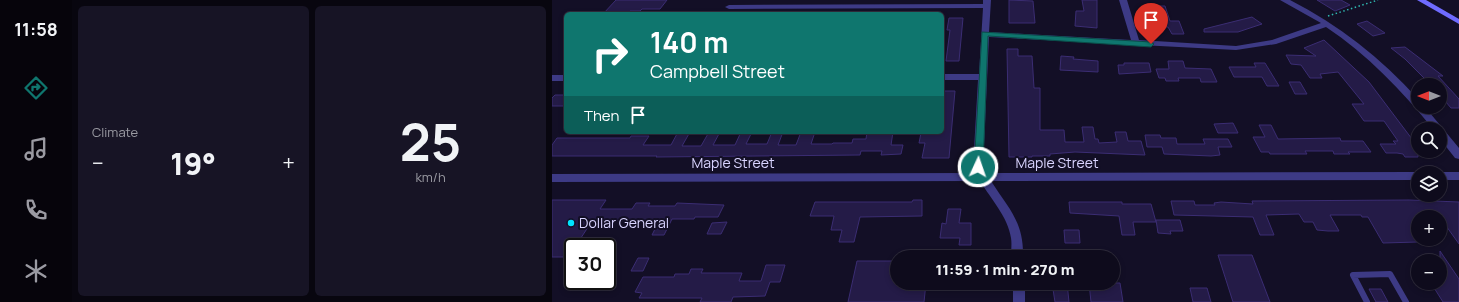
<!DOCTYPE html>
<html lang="en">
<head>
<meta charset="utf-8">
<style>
  body { margin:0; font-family:Manrope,sans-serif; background:#171425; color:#f1f3f6; height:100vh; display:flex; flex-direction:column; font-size:15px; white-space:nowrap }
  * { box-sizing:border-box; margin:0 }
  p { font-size:13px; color:#9b9ba3 }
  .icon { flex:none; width:22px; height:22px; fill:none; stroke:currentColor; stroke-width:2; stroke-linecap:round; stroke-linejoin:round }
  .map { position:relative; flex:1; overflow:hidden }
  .panel { display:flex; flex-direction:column; gap:6px; padding:6px; background:#08060f; width:480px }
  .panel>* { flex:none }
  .banner { position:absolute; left:12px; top:12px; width:380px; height:122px; border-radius:6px; box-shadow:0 2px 6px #0003,0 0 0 1px #2e2b3b; background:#0f766e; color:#fff; overflow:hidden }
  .needle { width:26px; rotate:270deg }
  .fabs { position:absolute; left:859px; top:78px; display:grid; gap:8px }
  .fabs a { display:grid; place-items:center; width:36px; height:36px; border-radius:50%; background:#0e0b1c; box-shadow:0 2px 6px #0003,0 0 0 1px #2e2b3b; font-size:20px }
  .speed { position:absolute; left:12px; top:238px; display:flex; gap:8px; font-size:20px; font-weight:700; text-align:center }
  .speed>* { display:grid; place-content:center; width:52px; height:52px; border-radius:50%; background:#0e0b1c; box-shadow:0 2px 6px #0003,0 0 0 1px #2e2b3b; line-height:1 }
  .speed .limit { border:2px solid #111; border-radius:6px; background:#fff; color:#111 }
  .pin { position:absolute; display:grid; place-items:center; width:34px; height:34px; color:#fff; margin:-41px -17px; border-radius:50% 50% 50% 0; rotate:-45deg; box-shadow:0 0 4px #0007 }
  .pin .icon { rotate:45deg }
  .me { position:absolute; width:44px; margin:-22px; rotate:3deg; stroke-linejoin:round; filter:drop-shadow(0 0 3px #0008) }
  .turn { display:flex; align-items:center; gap:14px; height:84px; padding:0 20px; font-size:18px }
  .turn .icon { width:52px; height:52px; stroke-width:2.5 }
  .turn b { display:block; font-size:28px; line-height:34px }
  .then { display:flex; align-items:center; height:38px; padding:0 20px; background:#0003; gap:8px; font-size:15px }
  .big { font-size:30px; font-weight:800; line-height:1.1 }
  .panel .card { flex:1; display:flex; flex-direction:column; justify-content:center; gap:6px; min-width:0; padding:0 14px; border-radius:6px; background:#171425 }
  .panel .dial { align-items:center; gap:0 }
  .dial b { font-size:52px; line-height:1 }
  .heat { display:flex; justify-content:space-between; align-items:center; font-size:22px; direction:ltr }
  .panel .tiles { flex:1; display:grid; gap:6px; grid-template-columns:repeat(2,1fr) }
  .trip { position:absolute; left:338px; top:250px; width:230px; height:40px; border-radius:20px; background:#0e0b1c; box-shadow:0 2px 6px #0003,0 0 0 1px #2e2b3b; font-weight:800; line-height:40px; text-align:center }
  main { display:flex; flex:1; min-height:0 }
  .tab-bar { display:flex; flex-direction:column; width:72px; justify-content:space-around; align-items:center; background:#06040b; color:#9b9ba3 }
  .tab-bar .icon { width:28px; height:28px }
  .tab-bar .active { color:#0f766e }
  .tab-bar b { font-size:18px; color:#f1f3f6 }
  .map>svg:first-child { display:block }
  .building { fill:#241b47; stroke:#3b2d73 }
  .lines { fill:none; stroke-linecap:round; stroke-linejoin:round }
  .path { stroke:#2fb8b0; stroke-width:1.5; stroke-dasharray:1.5 2.5; stroke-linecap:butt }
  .lane { stroke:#3d3a85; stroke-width:6 }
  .street { fill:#3d3a85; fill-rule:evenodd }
  .secondary { fill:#6f6bff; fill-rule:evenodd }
  .route { fill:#0f766e; stroke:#0a4d48 }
  .poi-dot { fill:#00e5ff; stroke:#130f26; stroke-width:1.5 }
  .labels { text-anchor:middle; stroke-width:4; stroke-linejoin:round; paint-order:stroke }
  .street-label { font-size:14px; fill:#d9d4ff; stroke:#130f26 }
  .poi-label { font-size:14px; fill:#d9d4ff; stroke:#130f26; text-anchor:start }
</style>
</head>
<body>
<main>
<nav class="tab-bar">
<b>11:58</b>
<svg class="icon active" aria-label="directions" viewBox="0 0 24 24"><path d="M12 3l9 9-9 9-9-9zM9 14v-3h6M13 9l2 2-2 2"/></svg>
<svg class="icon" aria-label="music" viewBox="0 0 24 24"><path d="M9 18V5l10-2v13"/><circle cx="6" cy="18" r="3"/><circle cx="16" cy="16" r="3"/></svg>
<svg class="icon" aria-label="phone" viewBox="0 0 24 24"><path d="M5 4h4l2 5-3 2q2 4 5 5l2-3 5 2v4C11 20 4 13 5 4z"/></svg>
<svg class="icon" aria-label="climate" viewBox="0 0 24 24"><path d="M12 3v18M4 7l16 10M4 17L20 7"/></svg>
</nav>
<section class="panel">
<div class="tiles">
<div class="card"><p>Climate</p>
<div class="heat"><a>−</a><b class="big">19°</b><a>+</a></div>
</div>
<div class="card dial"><b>25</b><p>km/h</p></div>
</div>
</section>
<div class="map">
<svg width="907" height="302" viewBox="0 0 907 302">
  <rect width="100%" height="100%" fill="#130f26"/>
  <g class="building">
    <path d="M64 0H115L108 9H90L88 11H78L75 14H51Z"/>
    <path d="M457 0 481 1 483 23H457Z"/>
    <path d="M530 0H545V28L523 26 524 11H532Z"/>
    <path d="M765 0H789L798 5 783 11Z"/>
    <path d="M600 6H613L618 21H627L632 34H620L616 27H608Z"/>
    <path d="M700 17 710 24 686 32H652V29Z"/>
    <path d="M397 18H411L407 61H394L398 30H395Z"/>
    <path d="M815 21 833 33 821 36 805 24Z"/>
    <path d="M772 40 817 82 866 147V157H853L851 154 845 153H834L828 144H844L841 141H846L832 121H812L800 104H812L786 72 768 74 770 78H758L749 65 739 64 734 55 764 56 752 48Z"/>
    <path d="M853 47 891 76H886L907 99V108H899L888 95V85H879L853 59 839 48Z"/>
    <path d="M455 49H466V56H480L482 88H488V130H512L513 142H532L530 127H541L543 139H546L547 143 565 142 563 132H574L576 141H589L593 155 523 152 498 154V156H480V157H457Z"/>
    <path d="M509 56 522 57 521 59 546 61V72L508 70Z"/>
    <path d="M616 61H631L633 68 659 69 665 82H649L648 78H626L627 81H614L613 78H607L604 69H617Z"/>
    <path d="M572 63H597L599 72 567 74 566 65H572Z"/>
    <path d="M702 63H713L727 86H715L710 77H682L677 67H704Z"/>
    <path d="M737 82H748L755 94H743Z"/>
    <path d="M390 91H403L397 158H370L373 143H367L369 133 390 132Z"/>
    <path d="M3 95H14V106H0V98Z"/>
    <path d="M681 123 686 133H666L662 124Z"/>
    <path d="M707 125H719L726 139 788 138 789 141H811L819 152H796L798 154H782L781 151H753L755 154H718L717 152H709L701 137H713Z"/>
    <path d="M126 132H138L130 146H149L157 132H168L161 145H183L189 132H200L194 144H215L220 132H231L226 145H244L249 132H263L259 144H280L281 143H300L301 139H314L315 132H341L339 145H351L349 154 329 155 330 151H309L308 155 104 157 105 156H0V145L5 138H78L79 136H97L91 145H119Z"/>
    <path d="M593 135H608L609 138H624L625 144H653L651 139H676L680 147H666L668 155 659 156 612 154 610 147H595Z"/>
    <path d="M0 200H54L48 209H80L84 203H98L96 206H123L125 203 172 205 166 217H143L142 219H120L112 235H100L107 221H40L23 247H21L16 257H0Z"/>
    <path d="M361 200H370V216L308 217 302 242H287L290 230H279L282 216H258L263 202H360Z"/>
    <path d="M857 200 907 202V244L887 216H866V242L831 243 816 217H810L809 215H778L787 231H776L765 230 761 222H752L747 214 714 215 722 235H708L701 217 622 215 619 201H642L643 205H663L662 203 669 202 701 204 700 201Z"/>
    <path d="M517 202H570V204H599L604 222H581L583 235H570L567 216 518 213Z"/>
    <path d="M396 209H409L407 223H419V245H407L408 238H388L390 223 394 224Z"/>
    <path d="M604 220H628L631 231H618L619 234 606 233Z"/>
    <path d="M175 222 169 234H155L160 223Z"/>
    <path d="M512 230H527L528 243H513Z"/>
    <path d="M888 251 907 279V302H891L879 283H888Z"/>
    <path d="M666 255H700L718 302H681Z"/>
    <path d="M86 258H97L91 271H79Z"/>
    <path d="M305 261H345V283H374L372 302H296Z"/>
    <path d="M214 265H233L228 282H218L213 296 181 297 179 302H148L150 298H87L90 293 83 292 91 277H122L123 274H137L139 269H151L149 273H190L187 281H209Z"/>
    <path d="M500 283H515L517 302H503Z"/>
    <path d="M537 283H568L571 302H539Z"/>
    <path d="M638 288H655L659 302H641Z"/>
    <path d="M817 289H829L836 302H824Z"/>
  </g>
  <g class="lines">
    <path class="path" d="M776 16 826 0"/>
    <path class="lane" d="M815 302 801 275 838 274 854 302"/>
    <g class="street">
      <path d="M431 0H439L437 32 579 40 567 0H575L587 40 684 46 720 40 769 23 728 0H738C787 25 829 58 866 99V107H873L907 148V159L903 158 888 139V129H881C849 90 816 55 774 27L724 44 684 50 437 37 431 167 434 173 866 172 869 173H866V180L439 181C457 209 472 222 471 257H459C459 251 460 244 459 238 456 217 439 199 428 181L0 182V174L424 173 421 167 426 80H390V74H427L431 8 177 9 173 7 177 5 431 4Z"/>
      <rect x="0" y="75" width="14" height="6"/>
      <path d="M888 172H907V180H888V173H885Z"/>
      <rect x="461" y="283" width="12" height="19"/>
    </g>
    <path class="secondary" d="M865 0H874L907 19V24Z"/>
  </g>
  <path class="route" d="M430 32 599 42 602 44 599 47 436 36 431 167 426 171 422 167Z"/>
  <circle class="poi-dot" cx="19" cy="223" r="4"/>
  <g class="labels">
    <g class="street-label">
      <text x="181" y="168">Maple Street</text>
      <text x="505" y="168">Maple Street</text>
    </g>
    <g class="poi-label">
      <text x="27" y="228">Dollar General</text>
    </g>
  </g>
</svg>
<div class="fabs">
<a><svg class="needle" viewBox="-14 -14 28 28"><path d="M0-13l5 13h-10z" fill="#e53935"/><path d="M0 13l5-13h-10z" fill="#9b9ba3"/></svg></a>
<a><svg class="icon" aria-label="search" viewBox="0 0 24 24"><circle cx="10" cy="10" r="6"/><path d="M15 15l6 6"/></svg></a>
<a><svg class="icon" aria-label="layers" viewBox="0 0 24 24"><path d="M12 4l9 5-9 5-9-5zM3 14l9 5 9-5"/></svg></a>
<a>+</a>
<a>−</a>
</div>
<div class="speed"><div class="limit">30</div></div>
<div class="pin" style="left:599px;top:44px;background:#d93025"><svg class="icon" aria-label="arrive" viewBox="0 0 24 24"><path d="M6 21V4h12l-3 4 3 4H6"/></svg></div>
<svg class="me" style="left:426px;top:167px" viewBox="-20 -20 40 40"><circle r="17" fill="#0f766e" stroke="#fff" stroke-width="3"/><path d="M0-11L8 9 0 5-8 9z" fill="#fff"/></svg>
<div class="trip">11:59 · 1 min · 270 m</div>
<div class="banner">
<div class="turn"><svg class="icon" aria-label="right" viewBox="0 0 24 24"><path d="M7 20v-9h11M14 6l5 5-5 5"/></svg><div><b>140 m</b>Campbell Street</div></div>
<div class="then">Then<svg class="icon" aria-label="arrive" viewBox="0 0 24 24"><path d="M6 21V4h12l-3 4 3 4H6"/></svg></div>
</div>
</div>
</main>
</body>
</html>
